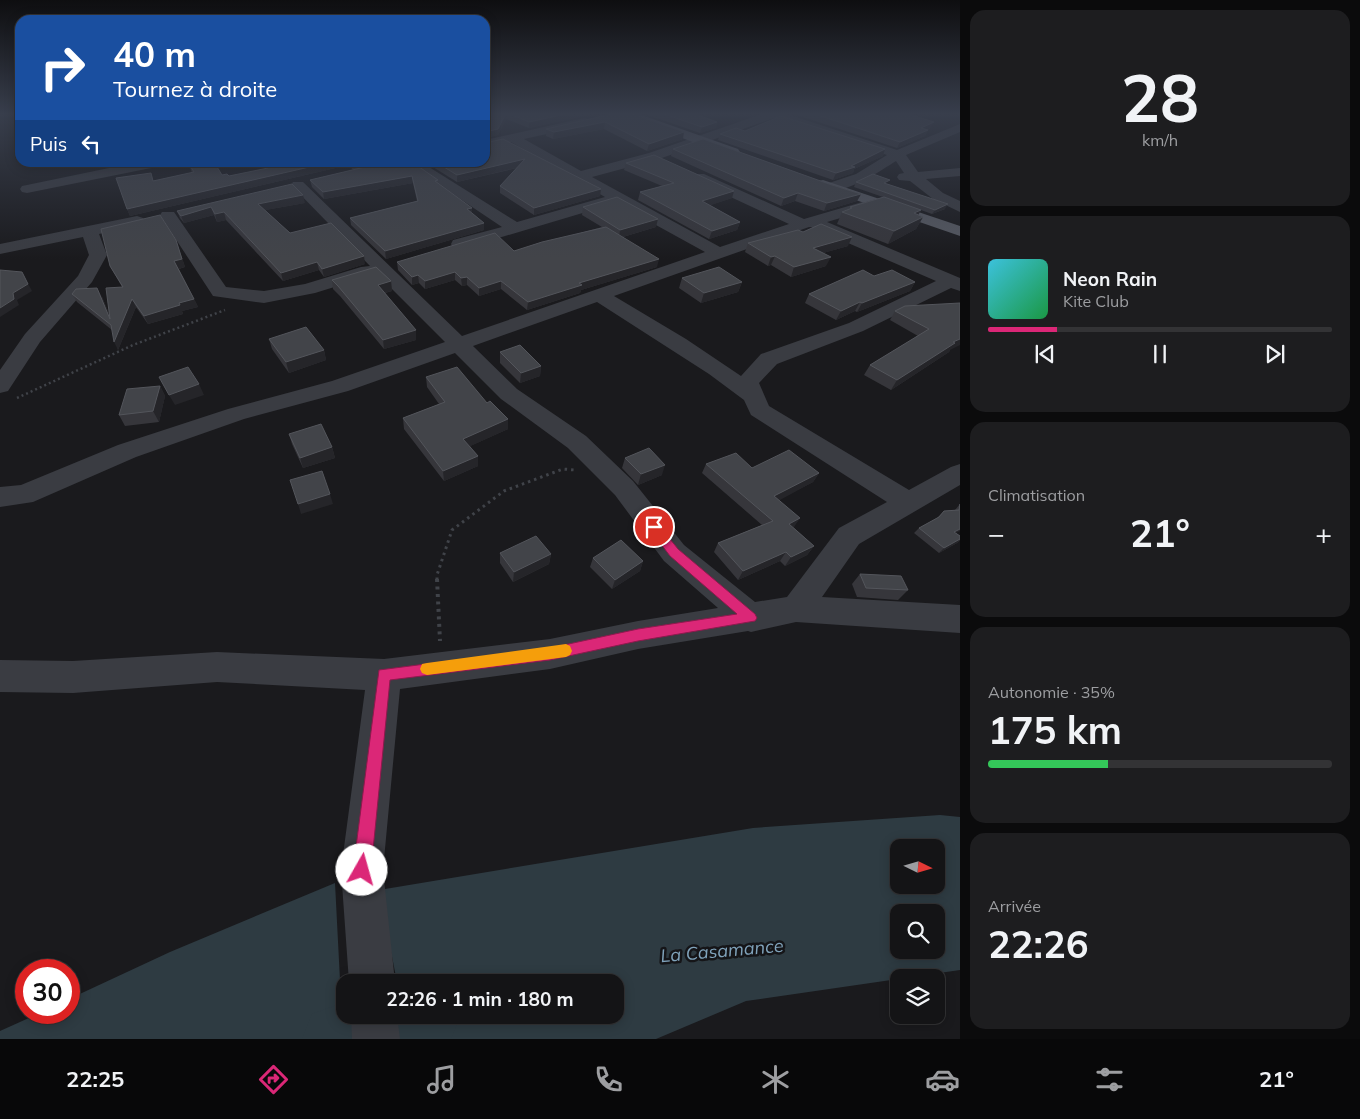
<!DOCTYPE html>
<html lang="fr">
<head>
<meta charset="utf-8">
<style>
  body { margin:0; font-family:Mulish,sans-serif; background:#1d1d1f; color:#f1f3f6; height:100vh; display:flex; flex-direction:column; font-size:19px; white-space:nowrap }
  * { box-sizing:border-box; margin:0 }
  p { font-size:16px; color:#9d9ea1 }
  .icon { flex:none; width:28px; height:28px; fill:none; stroke:currentColor; stroke-width:2; stroke-linecap:round; stroke-linejoin:round }
  .map { position:relative; flex:1; overflow:hidden }
  .drawer { display:flex; flex-direction:column; gap:10px; padding:10px; background:#0b0b0c; width:400px }
  .drawer>* { flex:none }
  .top-card { position:absolute; left:15px; top:15px; width:475px; height:152px; border-radius:15px; box-shadow:0 2px 12px #0003,0 0 0 1px #333335; background:#1a4fa0; color:#fff; overflow:hidden }
  .needle { width:32px; rotate:95deg }
  .tools { position:absolute; left:890px; top:839px; display:grid; gap:10px }
  .tools a { display:grid; place-items:center; width:55px; height:55px; border-radius:10px; background:#141416; box-shadow:0 2px 12px #0003,0 0 0 1px #333335; font-size:25px }
  .speed { position:absolute; left:15px; top:959px; display:flex; gap:10px; font-size:25px; font-weight:700; text-align:center }
  .speed>* { display:grid; place-content:center; width:65px; height:65px; border-radius:50%; background:#141416; box-shadow:0 2px 12px #0003,0 0 0 1px #333335; line-height:1 }
  .speed .limit { border:8px solid #d22; background:#fff; color:#111 }
  .pin { position:absolute; display:grid; place-items:center; width:42px; height:42px; color:#fff; margin:-21px; border:2px solid #fff; border-radius:50%; box-shadow:0 1px 5px #0007 }
  .me { position:absolute; width:55px; margin:-28px; rotate:7deg; stroke-linejoin:round; filter:drop-shadow(0 0 4px #0008) }
  .turn { display:flex; align-items:center; gap:18px; height:105px; padding:0 15px; font-size:22px }
  .turn .icon { width:65px; height:65px; stroke-width:2.5 }
  .turn b { display:block; font-size:35px; line-height:42px }
  .then { display:flex; align-items:center; height:48px; padding:0 15px; background:#0003; gap:10px; font-size:19px }
  .big { font-size:38px; font-weight:700; line-height:1.1 }
  .drawer .widget { flex:1; display:flex; flex-direction:column; justify-content:center; gap:8px; min-width:0; padding:0 18px; border-radius:15px; background:#1d1d1f }
  .drawer .dial { align-items:center; gap:0 }
  .dial b { font-size:65px; line-height:1 }
  .song { display:flex; align-items:center; gap:15px }
  .cover { width:60px; height:60px; border-radius:8px; background:linear-gradient(135deg,hsl(190 70% 55%),hsl(140 70% 35%)) }
  .played { height:5px; border-radius:2px; background:linear-gradient(90deg,#db2777 20%,#333335 20%) }
  .keys { display:flex; justify-content:space-around; direction:ltr }
  .heat { display:flex; justify-content:space-between; align-items:center; font-size:28px; direction:ltr }
  .charge { height:8px; border-radius:4px; background:linear-gradient(90deg,#34c759 35%,#333335 0) }
  .trip { position:absolute; left:336px; top:974px; width:288px; height:50px; border-radius:15px; background:#141416; box-shadow:0 2px 12px #0003,0 0 0 1px #333335; font-weight:700; line-height:50px; text-align:center }
  .tabs { display:flex; height:80px; justify-content:space-around; align-items:center; background:#080809; color:#9d9ea1 }
  .tabs .icon { width:35px; height:35px }
  .tabs .on { color:#db2777 }
  .tabs b { font-size:22px; color:#f1f3f6 }
  main { display:flex; flex:1; min-height:0 }
  .map>svg:first-child { display:block }
  .water { fill:#2e3b42; fill-rule:evenodd }
  .lines { fill:none; stroke-linecap:round; stroke-linejoin:round }
  .river { fill:#2e3b42; fill-rule:evenodd }
  .path-far2 { stroke:#404349; stroke-width:2.5; stroke-dasharray:2 3; stroke-linecap:butt }
  .path-far1 { stroke:#404349; stroke-width:3; stroke-dasharray:2.5 4; stroke-linecap:butt }
  .path { stroke:#404349; stroke-width:4; stroke-dasharray:3 4.5; stroke-linecap:butt }
  .minor { fill:#3a3c42; fill-rule:evenodd }
  .major { fill:#565961; fill-rule:evenodd }
  .wall { fill:#36363b }
  .shaded-wall { fill:#252529 }
  .building { fill:#424449; stroke:#53555b }
  .route { fill:#db2777; stroke:#8e194d }
  .slow { fill:#f59e0b }
  .labels { text-anchor:middle; stroke-width:5; stroke-linejoin:round; paint-order:stroke }
  .near-water-label { font-size:18px; font-style:italic; fill:#80a3bb; stroke:#151518 }
</style>
</head>
<body>
<main>
<div class="map">
<svg width="960" height="1039" viewBox="0 0 960 1039">
  <rect width="100%" height="100%" fill="#1a1a1d"/>
  <g class="water">
    <path d="M940 815 960 817V970L746 1001 656 1039H408L403 1015H615V982H397L379 890 753 828ZM899 848H936V885H899ZM899 912H936V950H899Z"/>
    <path d="M335 883 343 1039H0V1031L40 1013 69 1012V999L170 952Z"/>
  </g>
  <g class="lines">
    <g class="river">
      <path d="M427 981 431 982H421Z"/>
      <path d="M345 1002V1015H461L451 1039H302L312 1014Z"/>
    </g>
    <path class="path-far2" d="M17 398 133 345 225 310"/>
    <path class="path-far1" d="M437 580V575L452 530 504 491 563 469 575 470"/>
    <path class="path" d="M437 579 440 641"/>
    <g class="minor">
      <path d="M765 113H784L897 150 960 124V132L906 155 918 172 960 168V176L926 179 943 193 960 201V212L933 199 910 181 899 180 897 177 899 174 904 173 896 161C880 171 845 195 826 190L824 187 826 184 856 174 887 155 774 118 659 159 592 177 720 247 789 224 694 180 692 177 694 174H704L804 219 876 198 881 200 884 203 881 206 827 222 960 278V291L951 288 863 331 777 364 759 383 769 406 909 490 951 467 960 464V485L859 544 822 597 960 605V633L796 622 751 632 748 631 638 649 550 669 400 689 383 870 395 982H349L341 870 365 690 217 682 73 693 0 692V660L73 661 217 652 384 659 550 639 638 621 718 608 664 561 615 495 568 448 501 399 455 353 348 391 244 419 136 457 33 502 0 507V487L21 485 118 445 228 409 332 381 445 342 375 272 373 275 315 293 264 303 213 296 160 215 162 212H174L226 287 264 291 305 284 361 267 370 266 291 185 293 182H303L462 336 705 252 616 203 465 248H453L451 244 453 240 502 227 405 162H421L517 222 605 197 511 142 485 148V140L584 118 588 119 590 122 588 125 524 139 581 171 649 153ZM809 227H811L936 281 849 323 761 354 741 376 686 339 614 296ZM597 302 709 374 744 400 751 415 887 502 839 528 787 597 755 602 684 545 633 481 586 436 517 389 473 346Z"/>
      <path d="M138 162H167L161 166 27 193 22 192 20 189 22 186 27 185Z"/>
      <path d="M346 162H361L367 169 360 173 355 172Z"/>
      <path d="M137 216 143 218 145 221 143 224 99 234 107 255 92 282 40 342 8 391 0 393V370L25 334 78 276 89 255 83 237 0 254V244Z"/>
      <path d="M351 1015H397L400 1039H352Z"/>
    </g>
    <g class="major">
      <path d="M618 113H636L738 149 740 152 738 155H728L620 115Z"/>
      <path d="M823 180 960 226V236L818 187 816 184 818 181Z"/>
    </g>
  </g>
  <g class="wall">
    <path d="M485 113H597L529 128 506 119 498 135 485 138Z"/>
    <path d="M616 113 683 139 647 151 604 129 553 139 546 136V129Z"/>
    <path d="M642 113H692L717 122 716 128 700 133Z"/>
    <path d="M791 113H905L930 128 928 130 925 136 897 148Z"/>
    <path d="M745 131 885 149 883 156 854 169 853 173 833 180 718 140 720 134Z"/>
    <path d="M485 143 601 189 600 196 534 215 500 193V186L517 168 457 182 425 162H485Z"/>
    <path d="M673 149 829 184 861 194 857 201 824 211 795 201 781 206 671 156Z"/>
    <path d="M260 162H361L130 216 127 209 154 181 192 173 189 164 222 175 229 176 265 169Z"/>
    <path d="M386 162 439 183 472 208V213L484 223V230L386 259 351 225 350 218 417 201 413 183 324 199 312 187 310 180Z"/>
    <path d="M626 163 734 191 732 198 710 205 740 222 737 230 709 239 638 200 640 192 662 186 624 170Z"/>
    <path d="M856 182 887 184 945 209 932 214 921 210 918 215 923 217 916 229 888 244 837 224 842 212 849 209 850 207 883 197 854 187Z"/>
    <path d="M305 203 265 210 290 233 365 264 324 277 319 270 283 281 226 220 217 222 214 215 184 223 180 218 177 211Z"/>
    <path d="M583 207 656 227 623 237 657 267 581 290 580 293 527 310 501 289 479 296 467 285 462 286 455 280 425 289 419 283 412 285 398 270 397 262 514 251 602 227 582 215Z"/>
    <path d="M803 232 848 246 823 253 826 266 791 277 771 265 768 266 745 252 748 243Z"/>
    <path d="M176 240 185 267 179 269 198 307 182 311 183 314 148 324 136 307 118 350 112 330 77 302 72 294 102 297 110 316 122 287 110 266Z"/>
    <path d="M874 276 915 282 910 291 857 312 855 311 836 320 805 303 809 294Z"/>
    <path d="M682 278 742 282 738 292 701 303 679 288Z"/>
    <path d="M332 280 391 281 392 291 385 293 416 340 384 349 340 296 333 289Z"/>
    <path d="M905 306 950 350 949 352 891 390 864 375 870 365 918 336 890 320 895 311Z"/>
    <path d="M269 339 324 350 326 360 289 373 272 349Z"/>
    <path d="M500 352 541 366 540 376 520 383 500 363Z"/>
    <path d="M426 377 508 429 470 446 478 456V466L444 481 404 429 403 418 439 404 427 387Z"/>
    <path d="M160 386 165 396 159 422 125 426 119 415Z"/>
    <path d="M289 434 332 447 335 458 303 468 292 444Z"/>
    <path d="M625 458 662 475 638 485 622 468Z"/>
    <path d="M706 464 819 473 813 482 778 500 800 518 793 527 814 546 807 555 785 566 780 561 738 580 714 552 718 543 762 525 702 473Z"/>
    <path d="M960 504 956 533 960 536V540L957 543 939 553 914 533 919 528 937 518 944 511 955 510Z"/>
    <path d="M500 553 551 554 549 564 513 582 500 563Z"/>
    <path d="M593 558 643 561 640 571 612 589 590 567Z"/>
    <path d="M860 574 908 590 898 600 857 597 852 584Z"/>
  </g>
  <g class="shaded-wall">
    <path d="M506 113V119L498 135 485 138V132Z"/>
    <path d="M570 113H597L529 128V122Z"/>
    <path d="M605 122 604 129 553 139 554 132Z"/>
    <path d="M717 122 716 128 700 133 702 127Z"/>
    <path d="M934 122 930 128 926 131 928 130 925 136 897 148 900 142 921 128Z"/>
    <path d="M684 132 683 139 647 151 649 144Z"/>
    <path d="M885 149 883 156 854 169 853 173 833 180 836 173Z"/>
    <path d="M525 159 524 166 457 182V175Z"/>
    <path d="M331 162H361L130 216 127 209Z"/>
    <path d="M412 176 413 183 324 199 323 192Z"/>
    <path d="M601 189 600 196 534 215V208Z"/>
    <path d="M734 191 732 198 700 209 702 201Z"/>
    <path d="M798 193 795 201 781 206 784 198Z"/>
    <path d="M861 194 857 201 824 211 827 203Z"/>
    <path d="M303 195 305 203 260 211 258 204Z"/>
    <path d="M948 204 945 209 932 214 935 210Z"/>
    <path d="M211 207 214 215 184 223 181 216Z"/>
    <path d="M472 208V215L467 209Z"/>
    <path d="M921 210 915 221 923 217 916 229 888 244 894 231 914 213Z"/>
    <path d="M224 212 226 220 217 222 215 214Z"/>
    <path d="M658 219 656 227 619 238 620 230Z"/>
    <path d="M740 222 737 230 709 239 712 231Z"/>
    <path d="M484 223V230L386 259 385 251Z"/>
    <path d="M852 237 848 246 809 257 813 248Z"/>
    <path d="M176 240 185 267 178 269 174 261Z"/>
    <path d="M364 256 365 264 324 277 322 269Z"/>
    <path d="M775 256 771 265 768 266 771 257Z"/>
    <path d="M831 257 826 266 791 277 794 267Z"/>
    <path d="M659 259 657 267 581 290 580 293 527 310 528 302 579 283Z"/>
    <path d="M317 262 319 270 283 281 281 273Z"/>
    <path d="M22 272 32 291 17 300 19 305 0 317V308L13 293Z"/>
    <path d="M455 272V280L425 289V281Z"/>
    <path d="M418 275 419 283 412 285V277Z"/>
    <path d="M467 277V285L462 286 461 278Z"/>
    <path d="M391 281 392 291 379 294 378 285Z"/>
    <path d="M501 281V289L479 296V288Z"/>
    <path d="M742 282 738 292 701 303 704 293Z"/>
    <path d="M915 282 910 291 857 312 862 303Z"/>
    <path d="M97 288 102 297 115 327 110 319Z"/>
    <path d="M132 299 136 307 118 350 114 342Z"/>
    <path d="M194 299 198 307 182 311 183 314 148 324 144 316 179 303Z"/>
    <path d="M860 302 855 311 836 320 841 311Z"/>
    <path d="M416 330V340L384 349 383 340Z"/>
    <path d="M960 339V345L950 350 949 352 891 390 897 380 953 342Z"/>
    <path d="M324 350 326 360 289 373 286 362Z"/>
    <path d="M541 366 540 376 520 383 521 373Z"/>
    <path d="M199 384 204 395 175 405 169 395Z"/>
    <path d="M160 386 165 396 159 422 153 411Z"/>
    <path d="M508 419V429L464 449 463 439Z"/>
    <path d="M332 447 335 458 303 468 300 458Z"/>
    <path d="M478 456V466L444 481 443 471Z"/>
    <path d="M665 465 662 475 638 485 641 474Z"/>
    <path d="M819 473 813 482 769 506 774 496Z"/>
    <path d="M330 494 333 504 301 514 298 504Z"/>
    <path d="M800 518 794 527 783 533 789 524Z"/>
    <path d="M960 529V531L949 537 954 532Z"/>
    <path d="M960 539 957 543 939 553 944 548Z"/>
    <path d="M814 546 807 555 785 566 791 557Z"/>
    <path d="M786 552 780 561 738 580 743 571Z"/>
    <path d="M551 554 549 564 513 582 514 572Z"/>
    <path d="M643 561 640 571 612 589 615 580Z"/>
  </g>
  <g class="building">
    <path d="M485 113H506L498 129 485 132Z"/>
    <path d="M508 113H570L529 122Z"/>
    <path d="M616 113H630L684 132 649 144 605 122 554 132 546 129Z"/>
    <path d="M661 113H692L717 122 702 127Z"/>
    <path d="M812 113H905L934 122 921 128 928 130 900 142Z"/>
    <path d="M781 116 885 149 851 166 855 167 836 173 720 134 736 128 745 131Z"/>
    <path d="M503 139 601 189 534 208 500 186 525 159 457 175 436 162H485V143Z"/>
    <path d="M703 139 829 184 861 194 827 203 798 193 784 198 673 149Z"/>
    <path d="M654 155 734 191 702 201 740 222 712 231 640 192 674 183 626 163Z"/>
    <path d="M195 162H214L222 175 227 174 229 176 268 168 263 162H331L127 209 116 178 151 173 153 181 194 172 189 164Z"/>
    <path d="M386 162H412L438 180 435 181 472 208 467 209 484 223 385 251 350 218 418 201 412 176 323 192 310 180Z"/>
    <path d="M873 174 890 180 884 183 948 204 935 210 856 182Z"/>
    <path d="M292 184 303 195 258 204 290 233 331 223 364 256 322 269 317 262 281 273 224 212 215 214 211 207 181 216 177 211Z"/>
    <path d="M617 197 658 219 620 230 583 207Z"/>
    <path d="M884 197 921 210 914 213 923 217 894 231 842 212 852 208 850 207Z"/>
    <path d="M160 215 176 240 182 259 174 261 194 299 179 303 180 305 144 316 132 299 114 342 111 325 72 294 76 289 97 288 110 319 106 288 123 287 110 266 101 229Z"/>
    <path d="M821 224 852 237 813 248 831 257 794 267 775 256 771 257 748 243 798 230 803 232Z"/>
    <path d="M606 227 659 259 579 283 582 285 528 302 501 281 479 288 467 277 461 278 455 272 425 281 418 275 412 277 397 262 495 233 514 251 542 242Z"/>
    <path d="M376 267 391 281 378 285 416 330 383 340 338 286 332 280Z"/>
    <path d="M719 267 742 282 704 293 682 278Z"/>
    <path d="M0 270 22 272 28 284 13 293 14 299 0 308Z"/>
    <path d="M863 270 874 276 892 270 915 282 862 303 860 302 841 311 809 294Z"/>
    <path d="M960 303V339L953 342 955 343 897 380 870 365 929 329 895 311 905 306Z"/>
    <path d="M306 327 324 350 286 362 269 339Z"/>
    <path d="M520 345 541 366 521 373 500 352Z"/>
    <path d="M188 367 199 384 169 395 159 377Z"/>
    <path d="M457 367 487 403 490 401 508 419 463 439 478 456 443 471 403 418 445 402 426 377Z"/>
    <path d="M160 386 153 411 119 415 127 389Z"/>
    <path d="M321 424 332 447 300 458 289 434Z"/>
    <path d="M649 448 665 465 641 474 625 458Z"/>
    <path d="M789 450 819 473 774 496 800 518 789 524 814 546 791 557 786 552 743 571 718 543 773 521 706 464 736 453 752 468Z"/>
    <path d="M322 471 330 494 298 504 290 480Z"/>
    <path d="M960 504V529L954 532 960 536V539L944 548 919 528 939 517 944 511 959 510Z"/>
    <path d="M536 536 551 554 514 572 500 553Z"/>
    <path d="M621 540 643 561 615 580 593 558Z"/>
    <path d="M860 574 901 576 908 590 866 588Z"/>
  </g>
  <linearGradient id="sky" x2="0" y2="1"><stop stop-color="#0e0e10"/><stop offset="0.44" stop-color="#383e4c"/><stop offset="1" stop-color="#383e4c" stop-opacity="0"/></linearGradient>
  <rect width="960" height="259" fill="url(#sky)"/>
  <path class="route" d="M654 522 658 524 678 549 755 614 757 618 755 621 638 641 550 660 390 680 371 870 368 876 362 878 356 876 353 870 379 670 550 648 638 629 737 614 670 556 648 527Z"/>
  <path class="slow" d="M566 644 570 646 572 651 570 655 566 657 427 675 422 673 420 669 422 664 427 663Z"/>
  <g class="labels">
    <g class="near-water-label">
      <text transform="translate(722 951) rotate(-5)" y="6">La Casamance</text>
    </g>
  </g>
</svg>
<div class="tools">
<a><svg class="needle" viewBox="-14 -14 28 28"><path d="M0-13l5 13h-10z" fill="#e53935"/><path d="M0 13l5-13h-10z" fill="#9d9ea1"/></svg></a>
<a><svg class="icon" aria-label="search" viewBox="0 0 24 24"><circle cx="10" cy="10" r="6"/><path d="M15 15l6 6"/></svg></a>
<a><svg class="icon" aria-label="layers" viewBox="0 0 24 24"><path d="M12 4l9 5-9 5-9-5zM3 14l9 5 9-5"/></svg></a>
</div>
<div class="speed"><div class="limit">30</div></div>
<div class="pin" style="left:654px;top:527px;background:#d93025"><svg class="icon" aria-label="arrive" viewBox="0 0 24 24"><path d="M6 21V4h12l-3 4 3 4H6"/></svg></div>
<svg class="me" style="left:362px;top:870px" viewBox="-20 -20 40 40"><circle r="19" fill="#fff"/><path d="M0-13L10 11 0 6-10 11z" fill="#db2777"/></svg>
<div class="trip">22:26 · 1 min · 180 m</div>
<div class="top-card">
<div class="turn"><svg class="icon" aria-label="right" viewBox="0 0 24 24"><path d="M7 20v-9h11M14 6l5 5-5 5"/></svg><div><b>40 m</b>Tournez à droite</div></div>
<div class="then">Puis<svg class="icon" aria-label="left" viewBox="0 0 24 24"><path d="M17 20v-9H6M10 6l-5 5 5 5"/></svg></div>
</div>
</div>
<section class="drawer">
<div class="widget dial"><b>28</b><p>km/h</p></div>
<div class="widget">
<div class="song"><i class="cover"></i><div><b>Neon Rain</b><p>Kite Club</p></div></div>
<div class="played"></div>
<div class="keys"><svg class="icon" aria-label="previous" viewBox="0 0 24 24"><path d="M18 5L8 12l10 7zM5 5v14"/></svg><svg class="icon" aria-label="pause" viewBox="0 0 24 24"><path d="M8 5v14M16 5v14"/></svg><svg class="icon" aria-label="next" viewBox="0 0 24 24"><path d="M6 5l10 7-10 7zM19 5v14"/></svg></div>
</div>
<div class="widget"><p>Climatisation</p>
<div class="heat"><a>−</a><b class="big">21°</b><a>+</a></div>
</div>
<div class="widget"><p>Autonomie · 35%</p><b class="big">175 km</b><div class="charge"></div></div>
<div class="widget"><p>Arrivée</p><b class="big">22:26</b></div>
</section>
</main>
<nav class="tabs">
<b>22:25</b>
<svg class="icon on" aria-label="directions" viewBox="0 0 24 24"><path d="M12 3l9 9-9 9-9-9zM9 14v-3h6M13 9l2 2-2 2"/></svg>
<svg class="icon" aria-label="music" viewBox="0 0 24 24"><path d="M9 18V5l10-2v13"/><circle cx="6" cy="18" r="3"/><circle cx="16" cy="16" r="3"/></svg>
<svg class="icon" aria-label="phone" viewBox="0 0 24 24"><path d="M5 4h4l2 5-3 2q2 4 5 5l2-3 5 2v4C11 20 4 13 5 4z"/></svg>
<svg class="icon" aria-label="climate" viewBox="0 0 24 24"><path d="M12 3v18M4 7l16 10M4 17L20 7"/></svg>
<svg class="icon" aria-label="car" viewBox="0 0 24 24"><path d="M5 17H2v-5l4-1 3-4h7l3 4 3 1v5h-3M9 17h6M6 11h13"/><circle cx="7" cy="17" r="2"/><circle cx="17" cy="17" r="2"/></svg>
<svg class="icon" aria-label="filters" viewBox="0 0 24 24"><path d="M4 7h16M4 17h16"/><circle cx="9" cy="7" r="2"/><circle cx="15" cy="17" r="2"/></svg>
<b>21°</b>
</nav>
</body>
</html>
